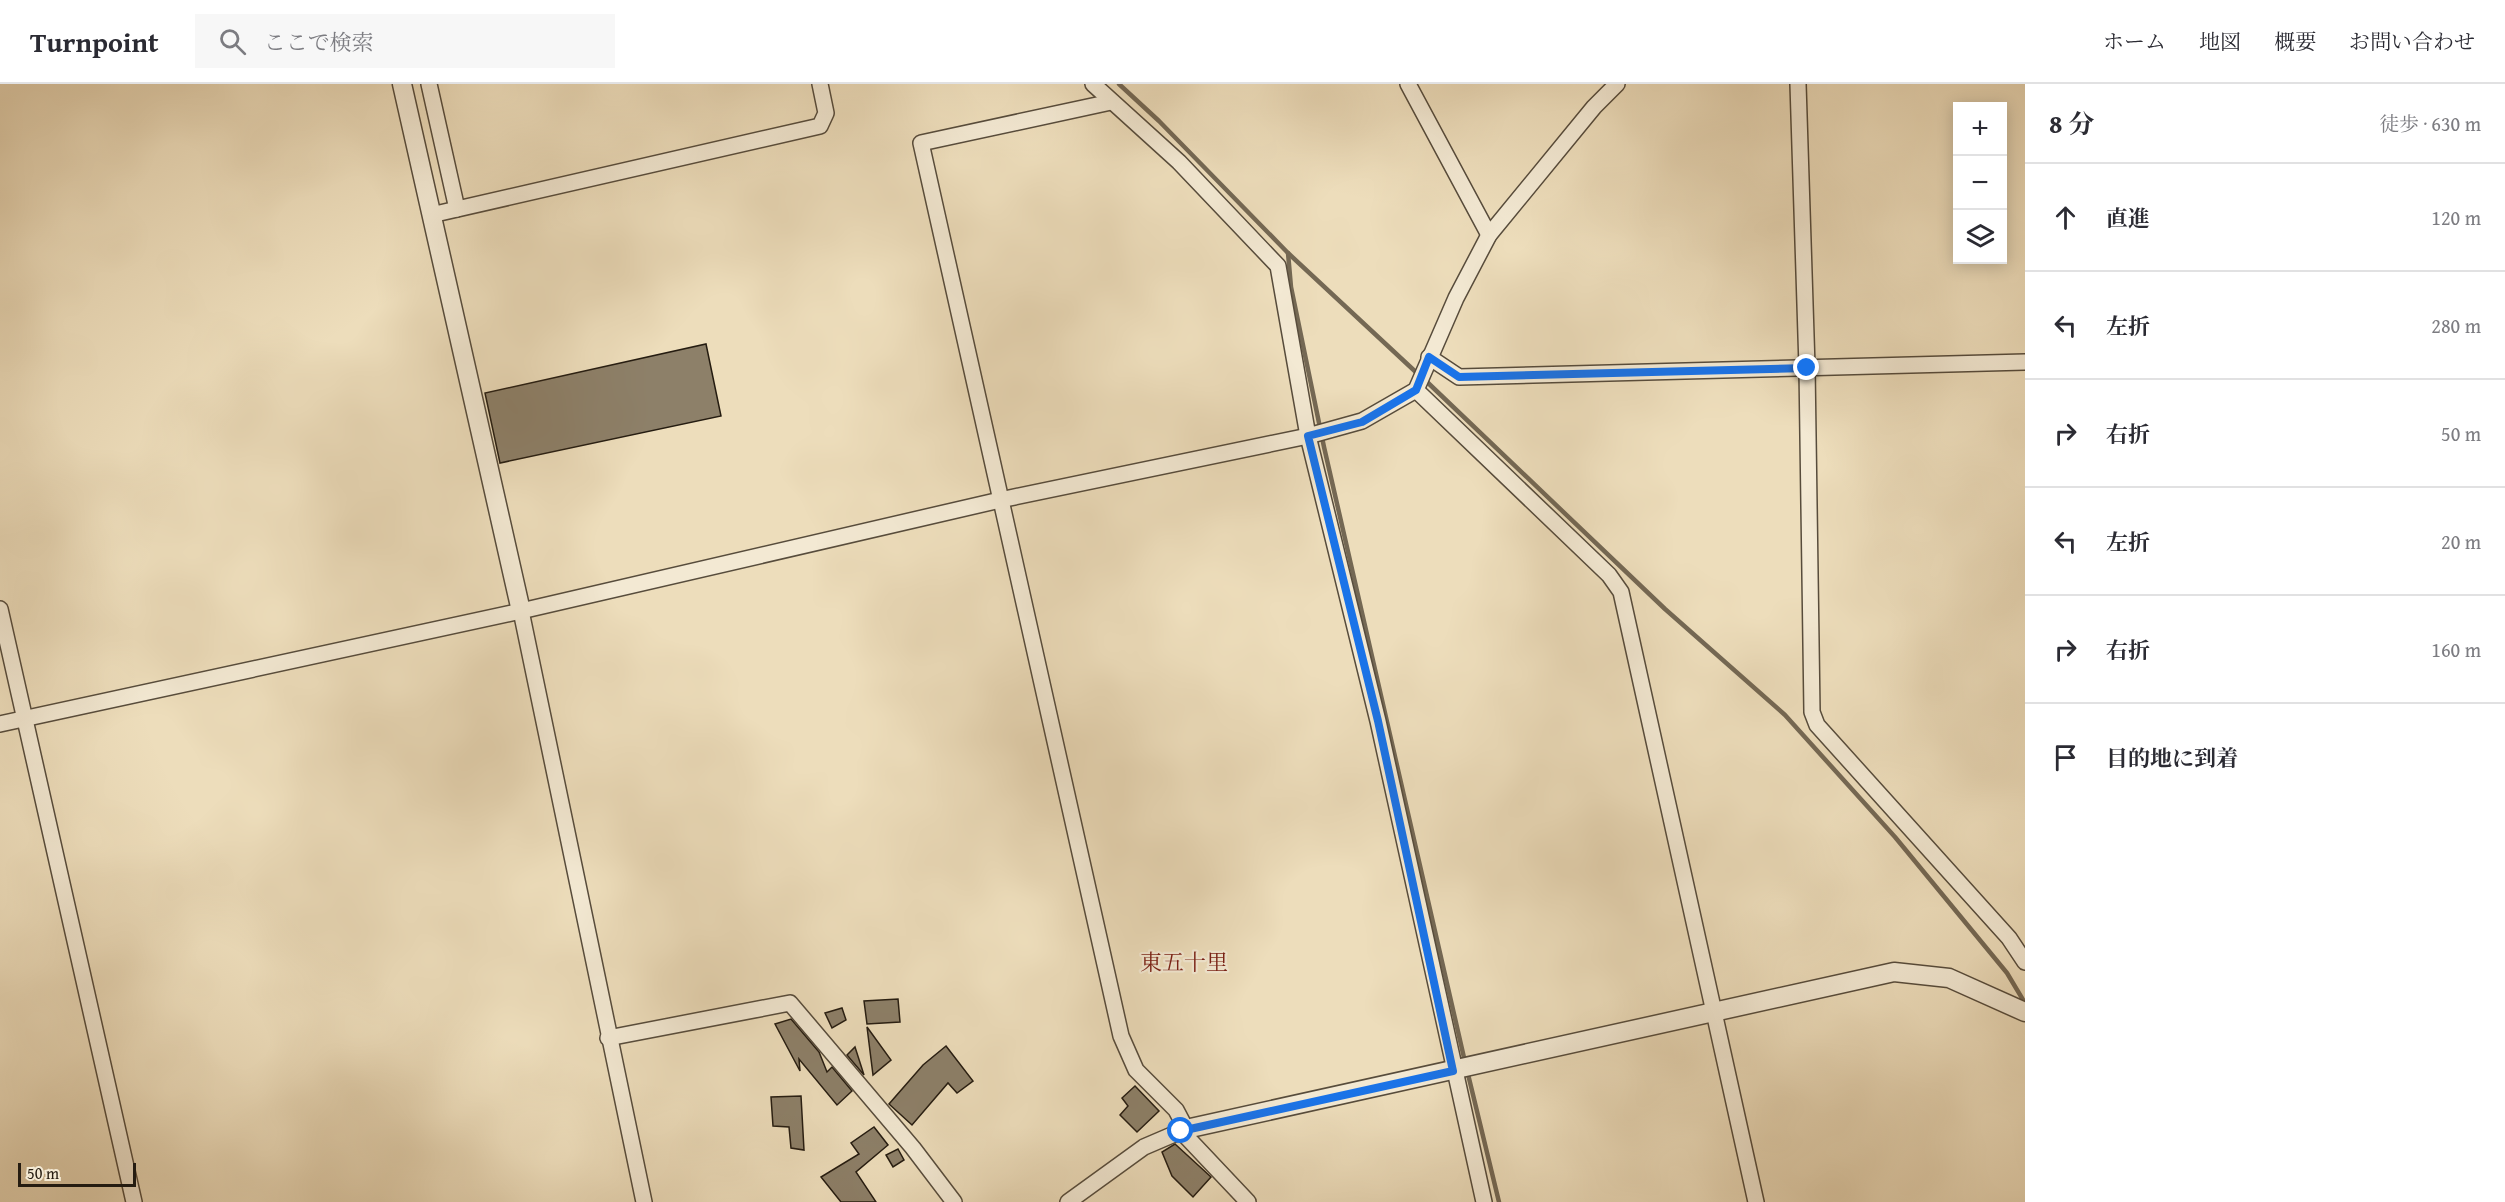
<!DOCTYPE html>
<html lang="ja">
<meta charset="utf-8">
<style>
body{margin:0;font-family:"Gentium Book Plus","Noto Serif JP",serif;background:#f7f7f7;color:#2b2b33}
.controls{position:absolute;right:18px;top:18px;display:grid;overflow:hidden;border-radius:0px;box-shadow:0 3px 15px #0003}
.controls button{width:54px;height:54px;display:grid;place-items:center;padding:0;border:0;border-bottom:2px solid #e1e1e2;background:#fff;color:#2b2b33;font:30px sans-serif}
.scale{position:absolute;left:18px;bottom:15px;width:118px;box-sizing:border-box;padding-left:6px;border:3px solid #251c11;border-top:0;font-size:16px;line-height:21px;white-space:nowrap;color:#251c11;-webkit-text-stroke:4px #f3e9d3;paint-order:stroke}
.stop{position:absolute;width:18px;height:18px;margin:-14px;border:4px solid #1a73e8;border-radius:50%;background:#fff}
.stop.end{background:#1a73e8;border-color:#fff;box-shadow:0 2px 6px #0008}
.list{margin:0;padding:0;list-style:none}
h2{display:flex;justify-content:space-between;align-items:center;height:78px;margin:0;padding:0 24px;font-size:26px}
h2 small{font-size:20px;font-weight:400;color:#7c7c81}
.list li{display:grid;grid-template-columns:39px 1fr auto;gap:18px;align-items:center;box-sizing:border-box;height:108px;padding:0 24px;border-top:2px solid #e1e1e2}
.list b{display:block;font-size:22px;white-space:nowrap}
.list em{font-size:20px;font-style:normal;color:#7c7c81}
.icon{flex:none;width:33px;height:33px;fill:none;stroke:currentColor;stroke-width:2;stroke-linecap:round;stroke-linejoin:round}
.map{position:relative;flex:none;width:2025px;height:1118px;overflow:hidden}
header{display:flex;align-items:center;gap:36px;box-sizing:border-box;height:84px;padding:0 30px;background:#fff;border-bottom:2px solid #e1e1e2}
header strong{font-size:28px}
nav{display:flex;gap:33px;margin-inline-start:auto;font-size:21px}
.search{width:420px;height:54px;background:#f7f7f7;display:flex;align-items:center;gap:15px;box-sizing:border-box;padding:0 21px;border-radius:0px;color:#7c7c81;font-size:22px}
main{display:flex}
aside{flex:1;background:#fff}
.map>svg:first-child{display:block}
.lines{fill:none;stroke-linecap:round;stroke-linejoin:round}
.stream{stroke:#746854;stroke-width:4.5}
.building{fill:#8d8069;stroke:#251c11;stroke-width:1.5}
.minor-casing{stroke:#574c3c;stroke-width:18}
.tertiary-casing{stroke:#574c3c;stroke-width:21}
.minor{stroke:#f3e9d3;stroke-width:15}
.tertiary{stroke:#f3e9d3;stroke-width:18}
.route{stroke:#1a73e8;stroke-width:8}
.labels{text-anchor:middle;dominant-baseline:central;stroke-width:4.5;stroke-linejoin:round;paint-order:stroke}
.neighbourhood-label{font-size:22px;fill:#7a1f14;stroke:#f3e9d3}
</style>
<header>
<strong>Turnpoint</strong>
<div class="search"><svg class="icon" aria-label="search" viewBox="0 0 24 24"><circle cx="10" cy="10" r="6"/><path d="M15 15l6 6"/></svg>ここで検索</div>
<nav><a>ホーム</a><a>地図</a><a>概要</a><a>お問い合わせ</a></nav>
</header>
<main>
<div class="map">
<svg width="2025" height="1118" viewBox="0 0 2025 1118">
<rect width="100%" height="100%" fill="#edddbb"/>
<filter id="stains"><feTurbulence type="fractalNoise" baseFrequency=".00333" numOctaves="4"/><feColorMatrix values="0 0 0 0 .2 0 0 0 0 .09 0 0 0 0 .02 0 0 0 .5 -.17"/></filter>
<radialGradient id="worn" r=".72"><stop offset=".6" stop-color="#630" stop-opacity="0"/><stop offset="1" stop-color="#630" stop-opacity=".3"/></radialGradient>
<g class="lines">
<g class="stream">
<polyline points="1119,0 1159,37 1288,169 1419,291"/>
<polyline points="1288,169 1291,203 1324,363 1465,978"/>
<polyline points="1425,296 1665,525 1785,631 1895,753 2007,889 2025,919"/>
<polyline points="1467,986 1499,1118"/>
</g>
</g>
<g class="building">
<polygon points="706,260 721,332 500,379 485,309"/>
<polygon points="898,915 900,938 867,940 864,917"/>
<polygon points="842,924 846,936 832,944 825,929"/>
<polygon points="791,935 819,968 827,988 832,983 852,1007 837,1021 799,975 800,987 775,940"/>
<polygon points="867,943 891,976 873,991"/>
<polygon points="946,962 973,997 957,1009 948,999 912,1041 889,1020 923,981"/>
<polygon points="855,963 864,991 847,971"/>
<polygon points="1135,1002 1159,1027 1137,1048 1120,1031 1128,1022 1122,1014"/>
<polygon points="801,1012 804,1066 791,1064 789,1043 773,1042 771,1013"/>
<polygon points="874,1043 888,1061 856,1088 876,1118 841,1118 821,1093 859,1070 851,1059"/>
<polygon points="1175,1060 1211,1093 1193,1113 1172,1092 1162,1068"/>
<polygon points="898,1065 904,1076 893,1083 886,1071"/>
</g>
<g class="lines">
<defs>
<g id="minor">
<polyline points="429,0 457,125"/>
<polyline points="1093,0 1179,78 1278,182 1308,352 1378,637 1484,1118"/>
<polyline points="1408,0 1489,151"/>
<polyline points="1798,0 1807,283 1812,628 1817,641 2009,854 2025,878"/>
<polyline points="431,131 820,42 826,29 820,0"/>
<polyline points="1429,273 1459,293 2025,278"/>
<polyline points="1416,306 1609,491 1621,508 1756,1118"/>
<polyline points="0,525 134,1118"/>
<polyline points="521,527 644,1118"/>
<polyline points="0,640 521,527 1000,416 1308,352 1362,337 1416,306 1456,214 1489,151 1594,23 1617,0"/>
<polyline points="608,954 790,919 913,1064 954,1118"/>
<polyline points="1181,1047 1248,1118"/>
<polyline points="1068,1118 1144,1063 1186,1045 1176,1026 1136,986 1121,952 921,59 1111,18"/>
</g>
<g id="tertiary">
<polyline points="402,0 521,527"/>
<polyline points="1186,1045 1894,888 1949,894 2025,928"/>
</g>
</defs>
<use href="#minor" class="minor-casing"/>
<use href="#tertiary" class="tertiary-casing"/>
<use href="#minor" class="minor"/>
<use href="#tertiary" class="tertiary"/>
</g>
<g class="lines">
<polyline class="route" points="1181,1047 1453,987 1378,637 1308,352 1362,338 1416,306 1429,273 1459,293 1807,284"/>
</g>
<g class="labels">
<g class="neighbourhood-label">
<text x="1184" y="878">東五十里</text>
</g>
</g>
<rect width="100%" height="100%" filter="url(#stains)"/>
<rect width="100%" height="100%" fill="url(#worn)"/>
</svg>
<div class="controls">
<button>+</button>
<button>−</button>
<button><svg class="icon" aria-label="layers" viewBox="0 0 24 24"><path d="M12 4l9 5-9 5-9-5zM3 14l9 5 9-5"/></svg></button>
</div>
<div class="scale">50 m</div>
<div class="stop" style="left:1181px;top:1047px"></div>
<div class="stop end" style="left:1807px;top:284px"></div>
</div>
<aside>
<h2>8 分<small>徒歩 · 630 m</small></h2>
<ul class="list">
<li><svg class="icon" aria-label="ahead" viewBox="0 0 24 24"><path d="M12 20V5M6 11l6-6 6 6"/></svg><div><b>直進</b></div><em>120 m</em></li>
<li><svg class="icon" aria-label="left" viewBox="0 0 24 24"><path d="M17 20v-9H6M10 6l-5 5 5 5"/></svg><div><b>左折</b></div><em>280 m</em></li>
<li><svg class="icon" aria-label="right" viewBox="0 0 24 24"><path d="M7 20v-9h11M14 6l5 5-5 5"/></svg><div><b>右折</b></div><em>50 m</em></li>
<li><svg class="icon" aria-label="left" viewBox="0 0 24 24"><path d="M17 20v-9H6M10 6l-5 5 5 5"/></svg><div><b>左折</b></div><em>20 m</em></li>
<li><svg class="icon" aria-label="right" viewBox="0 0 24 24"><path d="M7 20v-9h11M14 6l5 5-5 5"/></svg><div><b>右折</b></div><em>160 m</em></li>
<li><svg class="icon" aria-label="arrive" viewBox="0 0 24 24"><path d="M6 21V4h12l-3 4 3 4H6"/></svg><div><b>目的地に到着</b></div></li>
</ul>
</aside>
</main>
